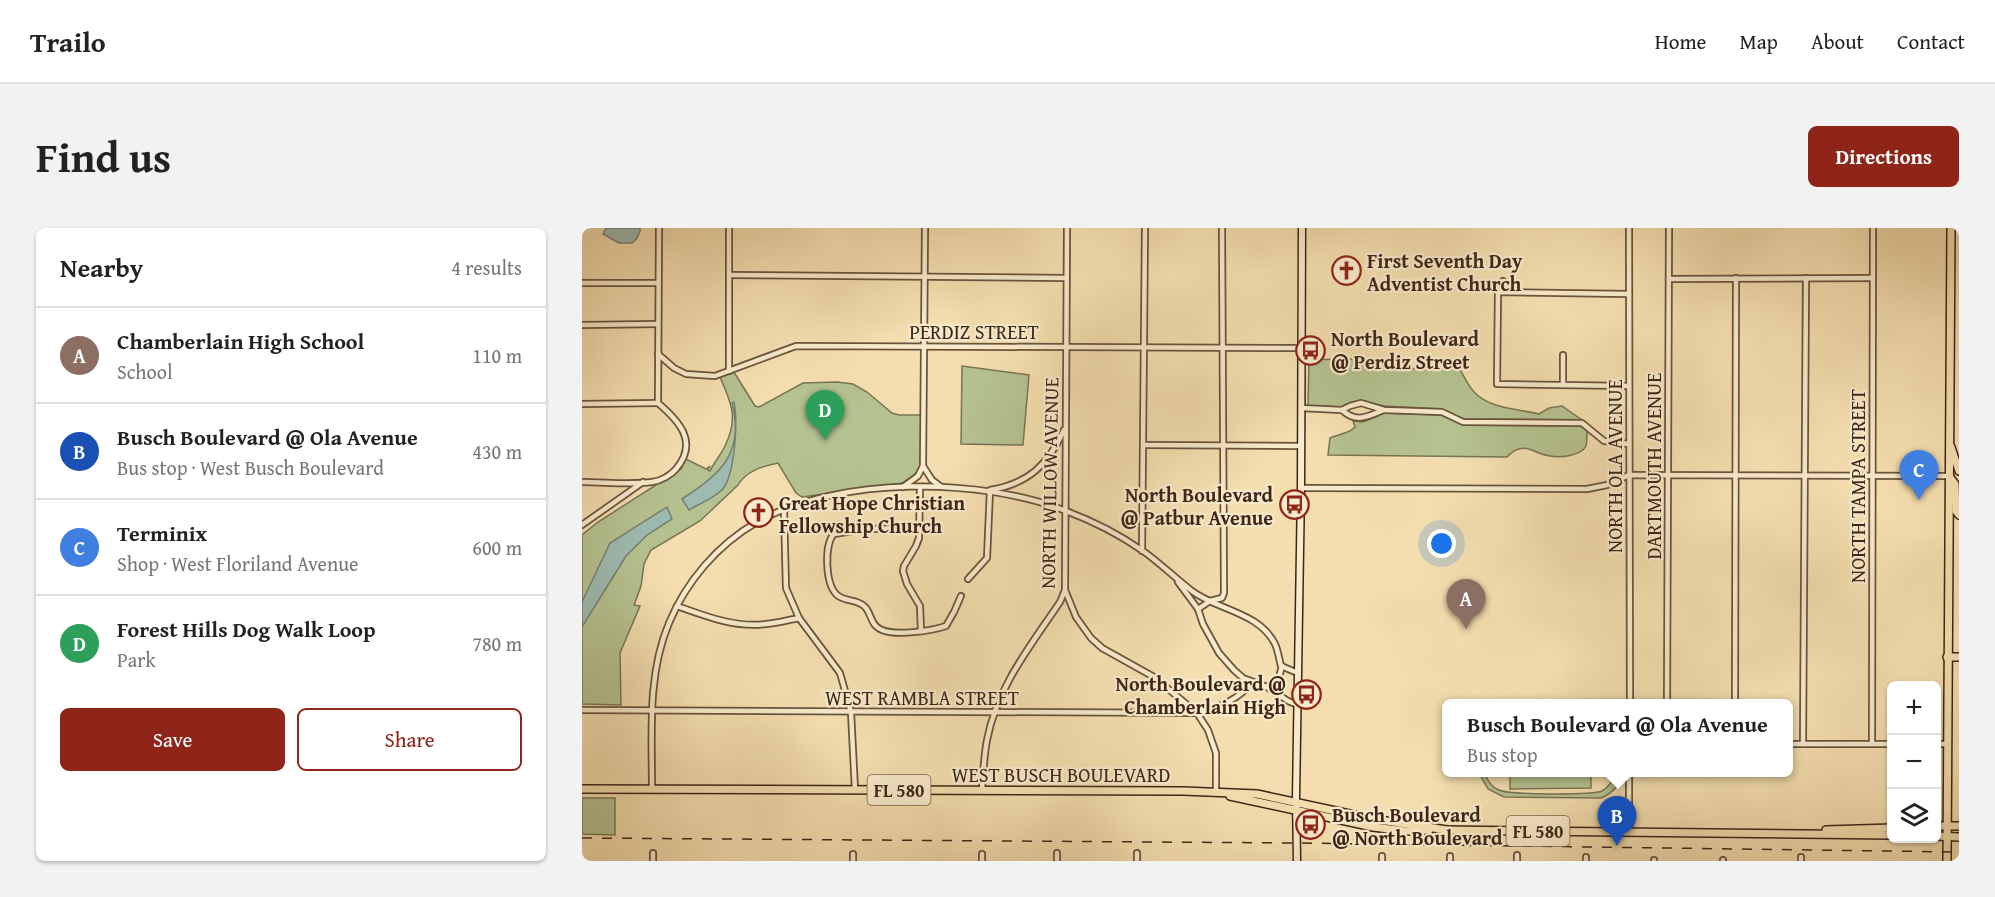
<!DOCTYPE html>
<meta charset="utf-8">
<style>
body{margin:0;font-family:"Gentium Book Plus",serif;background:#f2f2f2;color:#222}
.controls{position:absolute;right:18px;bottom:18px;display:grid;overflow:hidden;border-radius:9px;box-shadow:0 2px 4px #0004}
.controls button{width:54px;height:54px;display:grid;place-items:center;padding:0;border:0;border-bottom:2px solid #e0e0e0;background:#fff;color:#222;font:30px sans-serif}
.you{position:absolute;left:860px;top:316px;width:21px;height:21px;margin:-15px;border:4px solid #fff;border-radius:50%;background:#1a73e8;box-shadow:0 0 0 9px #1a73e833}
.badge{display:grid;place-items:center;width:39px;height:39px;border-radius:50%;background:#8f2418;color:#fff;font-size:20px;font-weight:700}
.pin{position:absolute;translate:-50% -50px;filter:drop-shadow(0 2px 3px #0008)}
.pin::after{content:'';position:absolute;top:32px;width:21px;height:18px;background:inherit;clip-path:polygon(0 0,100% 0,50% 100%)}
.popup{position:absolute;left:860px;top:471px;width:351px;height:78px;box-sizing:border-box;display:grid;place-content:center;border-radius:9px;background:#fff;filter:drop-shadow(0 2px 4px #0005);font-size:20px;white-space:nowrap;color:#767676}
.popup b{font-size:22px;color:#222}
.popup::after{content:'';position:absolute;left:50%;top:100%;margin-left:-12px;border:12px solid transparent;border-top-color:#fff}
.list{margin:0;padding:0;list-style:none}
h2{display:flex;justify-content:space-between;align-items:center;height:78px;margin:0;padding:0 24px;font-size:26px}
h2 small{font-size:20px;font-weight:400;color:#767676}
.list li{display:grid;grid-template-columns:39px 1fr auto;gap:18px;align-items:center;box-sizing:border-box;height:96px;padding:0 24px;border-top:2px solid #e0e0e0}
.list b{display:block;font-size:22px;white-space:nowrap}
.list p{margin:0;font-size:20px;white-space:nowrap;color:#767676}
.list em{font-size:20px;font-style:normal;color:#767676}
.actions{display:flex;gap:12px;padding:18px 24px}
.actions a{flex:1;padding:14px 0;border:2px solid #8f2418;border-radius:9px;text-align:center;font-size:21px;color:#8f2418}
.actions .main{background:#8f2418;color:#fff}
.icon{flex:none;width:33px;height:33px;fill:none;stroke:currentColor;stroke-width:2;stroke-linecap:round;stroke-linejoin:round}
.map{position:relative;flex:none;width:1377px;height:633px;overflow:hidden;border-radius:9px}
header{display:flex;align-items:center;gap:36px;box-sizing:border-box;height:84px;padding:0 30px;background:#fff;border-bottom:2px solid #e0e0e0}
header strong{font-size:28px}
nav{display:flex;gap:33px;margin-inline-start:auto;font-size:21px}
.intro{display:flex;align-items:center;justify-content:space-between;box-sizing:border-box;height:144px;padding:0 36px}
h1{margin:0;font-size:42px}
.button{padding:15px 27px;border-radius:9px;background:#8f2418;color:#fff;font-size:21px;font-weight:700}
main{display:flex;gap:36px;padding:0 36px}
aside{flex:1;background:#fff;border-radius:9px;box-shadow:0 2px 4px #0004}
.map>svg:first-child{display:block}
.green{fill:#b5c290;stroke:#797454;stroke-width:1.5}
.water{fill:#9dbbb1;stroke:#777f74;stroke-width:1.5}
.lines{fill:none;stroke-linecap:round;stroke-linejoin:round}
.street-casing{stroke:#6b543e;stroke-width:8}
.secondary-casing{stroke:#3d2618;stroke-width:9}
.primary-casing{stroke:#3d2618;stroke-width:10}
.street{stroke:#f8eacb;stroke-width:4.5}
.secondary{stroke:#f8eacb;stroke-width:6}
.primary{stroke:#f4deaf;stroke-width:7}
.rail{stroke:#3d2618;stroke-width:1.5;stroke-dasharray:10 10;stroke-linecap:butt}
.labels{text-anchor:middle;dominant-baseline:central;stroke-width:4.5;stroke-linejoin:round;paint-order:stroke}
.shield{fill:#f8eacb;stroke:#75614e;stroke-width:1.5}
.shield-label{font-size:18px;font-weight:bold;fill:#3d2618}
.poi-label{font-size:20px;font-weight:bold;fill:#3d2618;stroke:#f8eacb;text-anchor:start}
.street-label{font-size:20px;fill:#3d2618;stroke:#f8eacb}
</style>
<header>
<strong>Trailo</strong>
<nav><a>Home</a><a>Map</a><a>About</a><a>Contact</a></nav>
</header>
<div class="intro"><h1>Find us</h1><a class="button">Directions</a></div>
<main>
<aside>
<h2>Nearby<small>4 results</small></h2>
<ul class="list">
<li><span class="badge" style="background:#8d6e63">A</span><div><b>Chamberlain High School</b><p>School</p></div><em>110 m</em></li>
<li><span class="badge" style="background:#1a4fb4">B</span><div><b>Busch Boulevard @ Ola Avenue</b><p>Bus stop · West Busch Boulevard</p></div><em>430 m</em></li>
<li><span class="badge" style="background:#3f7fe0">C</span><div><b>Terminix</b><p>Shop · West Floriland Avenue</p></div><em>600 m</em></li>
<li><span class="badge" style="background:#2e9e5b">D</span><div><b>Forest Hills Dog Walk Loop</b><p>Park</p></div><em>780 m</em></li>
</ul>
<div class="actions"><a class="main">Save</a><a>Share</a></div>
</aside>
<div class="map">
<svg width="1377" height="633" viewBox="0 0 1377 633">
<rect width="100%" height="100%" fill="#f4deaf"/>
<filter id="stains"><feTurbulence type="fractalNoise" baseFrequency=".00333" numOctaves="4"/><feColorMatrix values="0 0 0 0 .2 0 0 0 0 .09 0 0 0 0 .02 0 0 0 .5 -.17"/></filter>
<radialGradient id="worn" r=".72"><stop offset=".6" stop-color="#630" stop-opacity="0"/><stop offset="1" stop-color="#630" stop-opacity=".3"/></radialGradient>
<g class="green">
<path d="M756 131H805V141L877 140C882 148 886 158 893 165 909 181 936 181 957 186L967 180 980 178 1000 192 882 191 860 181 802 178 779 172 767 175 759 179 726 178 727 132Z"/>
<polygon points="380,138 447,147 441,217 379,216"/>
<path d="M150 141 173 178 177 179 221 155 255 154 271 156 285 164 310 185 317 187H342L341 238 332 247 320 255 220 269 214 265 196 235C181 238 164 243 156 257L118 293 69 322 62 336 59 358 52 377 58 378 38 425 39 477 0 476V307L16 294 99 241 104 231 124 241 128 238 126 242 128 243C132 234 139 227 143 218 157 190 149 174 137 147Z"/>
<path d="M802 185 859 187 882 197 999 198 1005 203C1005 208 1005 214 1004 218 999 228 978 230 968 228 951 226 942 211 925 229L746 227 748 210C756 206 767 206 773 199L771 193 781 194Z"/>
<path d="M897 545H903C905 552 909 559 917 562 927 567 1010 567 1020 563 1027 559 1031 552 1034 545H1041C1038 557 1031 565 1019 570L922 569 906 561Z"/>
<polygon points="928,545 1009,545 1009,560 928,561"/>
<polygon points="0,570 33,570 33,607 0,606"/>
</g>
<g class="water">
<polygon points="24,0 58,0 58,3 55,10 50,15 37,15 21,6"/>
<path d="M152 174C156 193 153 248 140 262 132 270 117 276 107 282L100 271C138 246 163 226 150 175Z"/>
<polygon points="85,279 90,291 65,307 44,328 0,399 0,374 28,315"/>
</g>
<g class="lines">
<defs>
<g id="street">
<polyline points="147,0 147,143"/>
<polyline points="1047,0 1048,476"/>
<polyline points="147,47 484,50"/>
<polyline points="1087,51 1291,50"/>
<polyline points="0,55 76,55"/>
<polyline points="916,64 921,53"/>
<polyline points="0,97 76,96"/>
<polyline points="76,126 92,140 104,146 133,148 214,118 719,120"/>
<polyline points="981,127 981,157"/>
<polyline points="1047,158 915,156 916,64 1047,66"/>
<polyline points="0,176 76,175"/>
<polyline points="719,180 760,182 768,178 779,175 802,182 860,184 881,194 1000,195 1022,213 1047,216"/>
<path d="M760 182C775 196 786 188 802 182"/>
<polyline points="562,217 719,218"/>
<polyline points="341,238 350,252 358,258"/>
<path d="M0 254C23 254 48 257 70 254 79 253 89 247 94 241 117 214 97 193 76 175L77 0"/>
<polyline points="321,259 336,248 341,238 343,0"/>
<polyline points="338,260 337,310 334,318 322,338 321,343 325,356 338,378 339,403"/>
<polyline points="719,260 1005,261 1025,257 1047,247 1367,248"/>
<polyline points="202,282 204,360 217,390 258,445 269,484 273,562"/>
<polyline points="0,297 61,254"/>
<path d="M338 300 283 301 252 306C242 316 243 356 255 367 263 374 277 371 284 380 290 388 289 398 300 402 314 408 349 403 364 398L372 384 379 368"/>
<polyline points="560,323 563,0"/>
<path d="M386 351 405 330 408 262C446 256 466 237 482 202"/>
<polyline points="596,354 616,381 621,396 637,425 652,442 661,450 685,459 706,473 716,477"/>
<polyline points="483,362 494,389 509,410 520,420 572,449 615,485 626,502 634,525 634,565"/>
<path d="M95 378C123 388 153 400 184 396 195 395 206 392 217 390"/>
<polyline points="616,381 628,373 640,370 642,365 640,0"/>
<polyline points="685,459 697,449 700,438"/>
<polyline points="1085,476 1087,0"/>
<polyline points="1153,476 1154,50"/>
<path d="M0 482 615 485C636 480 657 472 670 454"/>
<polyline points="1206,516 1310,516"/>
<polyline points="1221,516 1224,50"/>
<polyline points="1290,516 1291,0"/>
<polyline points="1354,516 1366,516"/>
<path d="M70 561C70 506 65 447 87 395 104 354 135 317 175 294 257 248 398 249 484 283 511 293 538 307 561 323 578 335 593 350 610 363 635 382 677 384 693 416 696 422 697 431 699 438L716 445"/>
<path d="M400 562C401 546 402 528 405 512 415 459 449 417 478 374L483 362 485 0"/>
<polyline points="1047,604 1047,544"/>
<polyline points="71,625 71,633"/>
<polyline points="475,625 475,633"/>
<polyline points="555,625 555,633"/>
<polyline points="271,626 271,633"/>
<polyline points="400,626 400,633"/>
<polyline points="1072,632 1072,633"/>
<polyline points="800,633 800,628"/>
<polyline points="868,633 868,628"/>
<polyline points="935,633 935,627"/>
<polyline points="1004,633 1004,629"/>
<polyline points="1141,633 1141,632"/>
<polyline points="1219,633 1219,629"/>
</g>
<polyline id="secondary" points="715,633 714,570 719,260 720,0"/>
<g id="primary">
<polyline points="1369,219 1377,243"/>
<polyline points="1367,248 1373,256 1374,283 1377,287"/>
<polyline points="1365,429 1377,429"/>
<polyline points="0,561 601,563 675,566 791,591 865,602"/>
<polyline points="648,568 791,599 823,603 847,602"/>
<polyline points="1354,598 1377,598"/>
<polyline points="861,602 1310,607"/>
<polyline points="1244,602 1310,600"/>
<polyline points="1354,608 1377,609"/>
<polyline points="1365,633 1369,0"/>
</g>
</defs>
<use href="#street" class="street-casing"/>
<use href="#secondary" class="secondary-casing"/>
<use href="#primary" class="primary-casing"/>
<use href="#street" class="street"/>
<use href="#secondary" class="secondary"/>
<use href="#primary" class="primary"/>
<polyline class="rail" points="0,610 714,615 1377,624"/>
</g>
<defs>
<symbol id="church-ring" viewBox="-11 -11 22 22"><circle r="9.5" fill="#f8eacb" stroke="#8f2418" stroke-width="1.5"/><path d="M-1.2-6h2.4v3.5h3.3v2.4h-3.3V6h-2.4V-.1h-3.3v-2.4h3.3Z" fill="#8f2418"/></symbol>
<symbol id="bus-ring" viewBox="-11 -11 22 22"><circle r="9.5" fill="#f8eacb" stroke="#8f2418" stroke-width="1.5"/><path d="M-5-6H5V4H4V6H2V4H-2V6H-4V4H-5ZM-3.5-4V0h7V-4ZM-3.5 1.2v1.5H-2V1.2ZM2 1.2v1.5H3.5V1.2Z" fill="#8f2418"/></symbol>
</defs>
<g fill-rule="evenodd">
<use href="#church-ring" x="748" y="26" width="33" height="33"/>
<use href="#bus-ring" x="712" y="106" width="33" height="33"/>
<use href="#bus-ring" x="696" y="260" width="33" height="33"/>
<use href="#church-ring" x="160" y="268" width="33" height="33"/>
<use href="#bus-ring" x="708" y="450" width="33" height="33"/>
<use href="#bus-ring" x="712" y="580" width="33" height="33"/>
</g>
<g class="labels">
<g class="shield">
<rect x="285.5" y="547" width="63" height="30" rx="4.5"/>
<rect x="924.5" y="588" width="63" height="30" rx="4.5"/>
</g>
<g class="shield-label">
<text x="317" y="562">FL 580</text>
<text x="956" y="603">FL 580</text>
</g>
<g class="poi-label">
<text x="785" y="32">First Seventh Day<tspan x="785" dy="23">Adventist Church</tspan></text>
<text x="749" y="110">North Boulevard<tspan x="749" dy="23">@ Perdiz Street</tspan></text>
<text x="691" y="266" text-anchor="end">North Boulevard<tspan x="691" dy="23">@ Patbur Avenue</tspan></text>
<text x="197" y="274">Great Hope Christian<tspan x="197" dy="23">Fellowship Church</tspan></text>
<text x="704" y="455" text-anchor="end">North Boulevard @<tspan x="704" dy="23">Chamberlain High</tspan></text>
<text x="750" y="586">Busch Boulevard<tspan x="750" dy="23">@ North Boulevard</tspan></text>
</g>
<g class="street-label">
<text x="392" y="103">PERDIZ STREET</text>
<text transform="translate(1032 238) rotate(-90)">NORTH OLA AVENUE</text>
<text transform="translate(1071 238) rotate(-90)">DARTMOUTH AVENUE</text>
<text transform="translate(467 255) rotate(-89)">NORTH WILLOW AVENUE</text>
<text transform="translate(1275 258) rotate(-90)">NORTH TAMPA STREET</text>
<text x="340" y="469">WEST RAMBLA STREET</text>
<text x="479" y="546">WEST BUSCH BOULEVARD</text>
</g>
</g>
<rect width="100%" height="100%" filter="url(#stains)"/>
<rect width="100%" height="100%" fill="url(#worn)"/>
</svg>
<div class="controls">
<button>+</button>
<button>−</button>
<button><svg class="icon" aria-label="layers" viewBox="0 0 24 24"><path d="M12 4l9 5-9 5-9-5zM3 14l9 5 9-5"/></svg></button>
</div>
<div class="you"></div>
<div class="pin badge" style="left:884px;top:401px;background:#8d6e63">A</div>
<div class="pin badge" style="left:1035px;top:618px;background:#1a4fb4">B</div>
<div class="popup"><b>Busch Boulevard @ Ola Avenue</b>Bus stop</div>
<div class="pin badge" style="left:1337px;top:272px;background:#3f7fe0">C</div>
<div class="pin badge" style="left:243px;top:212px;background:#2e9e5b">D</div>
</div>
</main>
